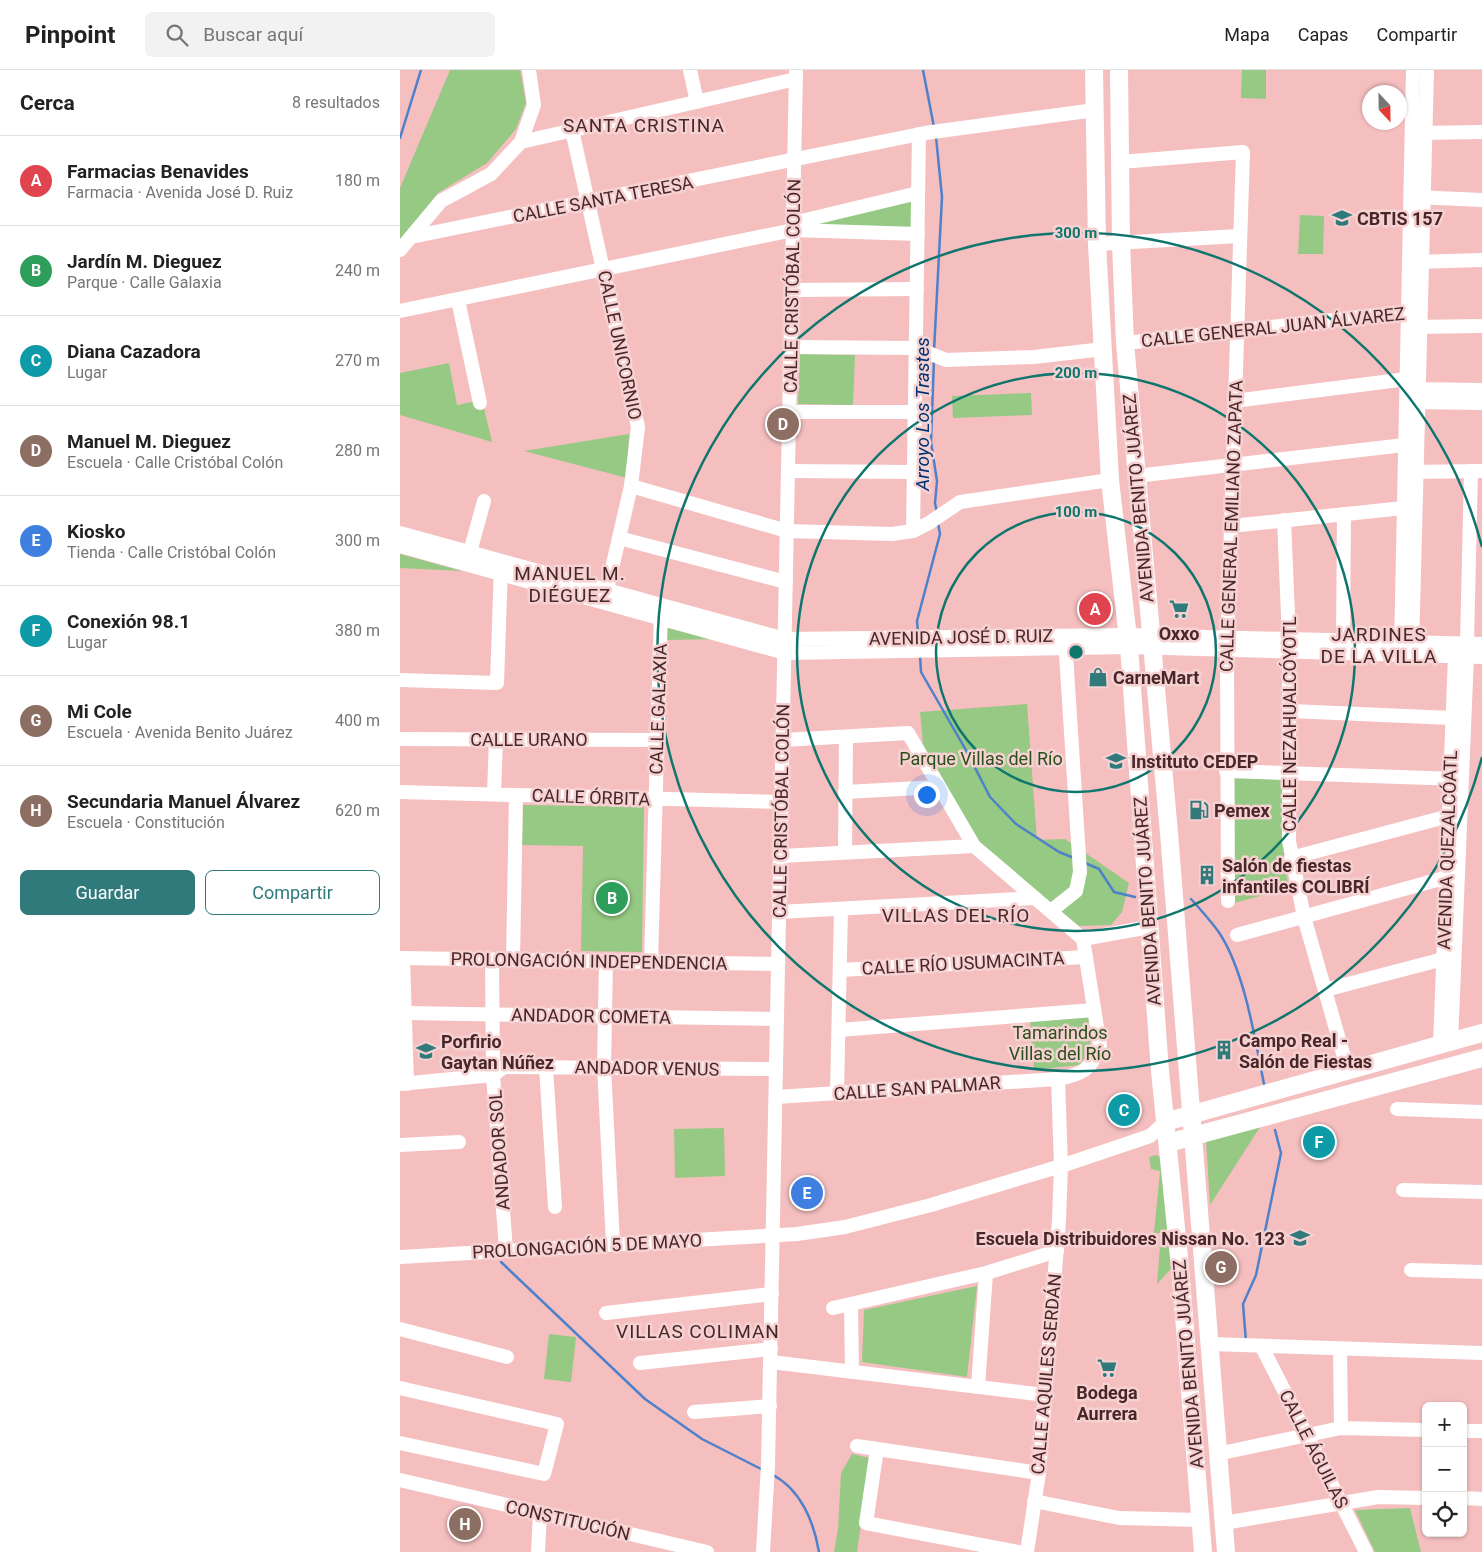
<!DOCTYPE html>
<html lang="es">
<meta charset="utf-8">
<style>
body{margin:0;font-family:Roboto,sans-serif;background:#f2f2f2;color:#222}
.controls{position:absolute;right:15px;bottom:15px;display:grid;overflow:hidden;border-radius:8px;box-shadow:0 1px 4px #0004}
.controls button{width:45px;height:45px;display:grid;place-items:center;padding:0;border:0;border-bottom:1px solid #e0e0e0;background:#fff;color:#222;font:25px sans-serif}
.compass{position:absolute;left:962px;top:15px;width:45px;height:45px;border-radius:50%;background:#fff;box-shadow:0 1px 4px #0004;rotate:158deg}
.you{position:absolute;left:526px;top:724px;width:18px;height:18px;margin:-12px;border:4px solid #fff;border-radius:50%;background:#1a73e8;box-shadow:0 0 0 8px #1a73e833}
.badge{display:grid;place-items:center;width:32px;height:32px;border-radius:50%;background:#307a7b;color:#fff;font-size:16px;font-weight:700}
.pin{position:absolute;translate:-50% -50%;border:2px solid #fff;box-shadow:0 1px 5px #0006}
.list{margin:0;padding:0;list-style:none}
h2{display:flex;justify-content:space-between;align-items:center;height:65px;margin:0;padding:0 20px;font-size:21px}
h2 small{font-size:16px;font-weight:400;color:#767676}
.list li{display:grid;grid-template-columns:32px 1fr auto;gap:15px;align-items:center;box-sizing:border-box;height:90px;padding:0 20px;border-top:1px solid #e0e0e0}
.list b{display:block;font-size:19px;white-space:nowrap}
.list p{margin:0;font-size:16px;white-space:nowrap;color:#767676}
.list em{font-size:16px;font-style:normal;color:#767676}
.actions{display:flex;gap:10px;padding:15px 20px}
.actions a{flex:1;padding:11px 0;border:1px solid #307a7b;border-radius:8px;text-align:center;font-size:18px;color:#307a7b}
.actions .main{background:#307a7b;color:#fff}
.icon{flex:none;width:28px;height:28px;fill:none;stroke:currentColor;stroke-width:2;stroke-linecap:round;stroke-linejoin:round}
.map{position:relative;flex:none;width:1082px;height:1482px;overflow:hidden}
header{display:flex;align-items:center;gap:30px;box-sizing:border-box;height:70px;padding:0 25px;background:#fff;border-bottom:1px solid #e0e0e0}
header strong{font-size:24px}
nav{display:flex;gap:28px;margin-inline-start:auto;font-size:18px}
.search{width:350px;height:45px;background:#f2f2f2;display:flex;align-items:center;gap:12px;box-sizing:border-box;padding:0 18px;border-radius:8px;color:#767676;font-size:19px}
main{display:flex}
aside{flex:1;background:#fff}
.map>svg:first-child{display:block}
.green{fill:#96c983}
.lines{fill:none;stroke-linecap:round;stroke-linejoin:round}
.stream{stroke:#4e81c9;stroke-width:2.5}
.minor{stroke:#fff;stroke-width:14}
.major{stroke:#fff;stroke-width:18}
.ring{fill:none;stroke:#0f766e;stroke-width:2.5}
.labels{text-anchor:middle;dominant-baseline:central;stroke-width:5;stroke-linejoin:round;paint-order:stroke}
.street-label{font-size:18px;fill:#492729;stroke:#f6d1d2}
.poi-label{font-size:18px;font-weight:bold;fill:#492729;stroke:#f6d1d2;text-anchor:start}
.park-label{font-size:18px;fill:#2b4f1a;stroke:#f6d1d2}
.neighbourhood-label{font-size:19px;letter-spacing:1px;fill:#492729;stroke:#f6d1d2}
.water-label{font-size:19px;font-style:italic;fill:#003374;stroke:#f6d1d2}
.centre{fill:#0f766e;stroke:#f6d1d2;stroke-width:2.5}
.ring-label{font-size:15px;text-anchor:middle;font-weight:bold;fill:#0f766e;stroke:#f6d1d2;stroke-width:5;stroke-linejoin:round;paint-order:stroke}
</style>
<header>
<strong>Pinpoint</strong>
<div class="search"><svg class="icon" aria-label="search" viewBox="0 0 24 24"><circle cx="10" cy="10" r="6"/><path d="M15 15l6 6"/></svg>Buscar aquí</div>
<nav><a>Mapa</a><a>Capas</a><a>Compartir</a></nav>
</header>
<main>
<aside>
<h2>Cerca<small>8 resultados</small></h2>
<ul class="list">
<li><span class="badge" style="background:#e0444e">A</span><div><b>Farmacias Benavides</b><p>Farmacia · Avenida José D. Ruiz</p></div><em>180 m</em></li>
<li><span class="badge" style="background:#2e9e5b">B</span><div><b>Jardín M. Dieguez</b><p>Parque · Calle Galaxia</p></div><em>240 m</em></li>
<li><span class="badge" style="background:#0f9aa8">C</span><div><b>Diana Cazadora</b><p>Lugar</p></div><em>270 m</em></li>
<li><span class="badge" style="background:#8d6e63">D</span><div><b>Manuel M. Dieguez</b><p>Escuela · Calle Cristóbal Colón</p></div><em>280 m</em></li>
<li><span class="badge" style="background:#3f7fe0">E</span><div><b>Kiosko</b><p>Tienda · Calle Cristóbal Colón</p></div><em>300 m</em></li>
<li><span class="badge" style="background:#0f9aa8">F</span><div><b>Conexión 98.1</b><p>Lugar</p></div><em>380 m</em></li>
<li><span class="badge" style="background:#8d6e63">G</span><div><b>Mi Cole</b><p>Escuela · Avenida Benito Juárez</p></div><em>400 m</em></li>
<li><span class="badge" style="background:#8d6e63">H</span><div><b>Secundaria Manuel Álvarez</b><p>Escuela · Constitución</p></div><em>620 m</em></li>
</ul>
<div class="actions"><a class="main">Guardar</a><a>Compartir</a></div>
</aside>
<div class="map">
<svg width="1082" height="1482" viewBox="0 0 1082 1482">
<rect width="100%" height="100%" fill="#f5bfc0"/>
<g class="green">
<polygon points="50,0 120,0 126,33 116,59 87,93 38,123 0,171 0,118"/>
<polygon points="842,0 866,0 866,29 841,28"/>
<polygon points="514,131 514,158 406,154"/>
<polygon points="900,145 924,146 923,184 898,184"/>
<polygon points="400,284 455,285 453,335 398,334"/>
<polygon points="49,293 57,335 82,330 92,372 0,345 0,303"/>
<polygon points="631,323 632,345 553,348 552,326"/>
<polygon points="229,364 227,408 124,381"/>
<polygon points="0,484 62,501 0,498"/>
<polygon points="267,558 320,569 267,570"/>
<polygon points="627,634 637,770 665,769 729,813 722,842 711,855 679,856 573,769 524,685 520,642"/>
<polygon points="829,705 884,706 884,790 889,818 834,833"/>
<polygon points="123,735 244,737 242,882 181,881 183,776 122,775"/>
<path d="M688 944C690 966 695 979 679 995L634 1000 630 950Z"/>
<polygon points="862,1054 810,1135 806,1070"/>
<polygon points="324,1058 325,1106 275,1108 274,1059"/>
<polygon points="756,1085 762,1088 771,1199 757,1214 761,1163 754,1163 760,1101 751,1099 749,1087"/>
<polygon points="577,1216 567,1307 462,1292 464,1240"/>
<polygon points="149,1264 176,1267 171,1312 144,1309"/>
<polygon points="452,1384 470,1388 457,1482 434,1482 438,1459 441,1403"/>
<polygon points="1010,1438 1021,1482 975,1482 955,1440"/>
</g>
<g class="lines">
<g class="stream">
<polyline points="523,0 534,57"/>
<polyline points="0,68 21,0"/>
<polyline points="534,281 542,127 536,67"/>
<polyline points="534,289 531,372 537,411 535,433 537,443"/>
<polyline points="518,562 517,551 540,464 538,453"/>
<polyline points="520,585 521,602 567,682 590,727 616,754 659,782 674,788"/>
<polyline points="683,792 699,799 714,822 735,827"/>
<path d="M791 829C801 840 812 852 820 864 845 903 855 969 864 1014"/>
<polyline points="101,1192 245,1329 302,1369 363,1400"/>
<polyline points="846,1272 843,1234 856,1205 881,1083 875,1060"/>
<path d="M373 1405C401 1420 414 1452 419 1482"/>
</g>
<g class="minor">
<polyline points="290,0 297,32"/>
<polyline points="172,60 238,357 231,416 207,520"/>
<polyline points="1018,63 1082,62"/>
<polyline points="121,72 396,9"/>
<polyline points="720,92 843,82 827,580 828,831"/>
<polyline points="1016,127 1082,130"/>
<polyline points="393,153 518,123"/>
<polyline points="11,167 525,63 695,40"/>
<polyline points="697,174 839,166"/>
<polyline points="0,180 41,131 91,104 121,72 134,35 129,0"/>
<polyline points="1015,192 1082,190"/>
<polyline points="392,220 517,219"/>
<polyline points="58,230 80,333"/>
<polyline points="0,241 393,160 518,164"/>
<polyline points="1013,257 1082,256"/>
<polyline points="725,273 1015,241"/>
<polyline points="391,277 516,278 546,290 634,287 703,279"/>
<polyline points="1010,319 1082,320"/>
<polyline points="834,331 1007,309"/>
<polyline points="1009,332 1082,333"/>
<polyline points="390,342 515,342"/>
<polyline points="388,401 514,402"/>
<polyline points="1008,402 1082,401"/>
<polyline points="736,406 1013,374"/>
<polyline points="231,416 387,461 492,464 513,461 529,453 560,432 710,410"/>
<polyline points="884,450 889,569 889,771 904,847 948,1001"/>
<polyline points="831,456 1013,437"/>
<polyline points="513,461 519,64"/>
<polyline points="0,463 385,569 728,565 1082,574"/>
<polyline points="219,468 386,512"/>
<polyline points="0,476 385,583 729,577 1082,587"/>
<polyline points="70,482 84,431"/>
<polyline points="943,570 944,444"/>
<polyline points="1067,573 1071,401"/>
<polyline points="1001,579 1013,0"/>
<polyline points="1012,579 1027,0"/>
<polyline points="0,610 97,613 101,496"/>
<polyline points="890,641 1052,648"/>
<polyline points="0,669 257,670"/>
<polyline points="383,670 508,663 574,776 683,869"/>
<polyline points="826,701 1058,709"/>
<polyline points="0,722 382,732"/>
<polyline points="445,722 538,717"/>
<polyline points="94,724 96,669"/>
<polyline points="445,782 446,667"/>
<polyline points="381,786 574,776"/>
<polyline points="891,788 1049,746"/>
<polyline points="651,841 676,821 680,802 665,569"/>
<polyline points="379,842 635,828"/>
<polyline points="837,865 1055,805"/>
<polyline points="683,869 749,857"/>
<polyline points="0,888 378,894"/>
<polyline points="3,888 7,1014"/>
<polyline points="92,890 93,1005 106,1180"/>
<polyline points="113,890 116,725"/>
<polyline points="206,892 204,997 213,1174"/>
<polyline points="251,892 261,541"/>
<polyline points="440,900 686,887"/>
<polyline points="925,920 1051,887"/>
<polyline points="4,943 377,949"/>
<polyline points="439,960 694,940"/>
<polyline points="1051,972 1067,586"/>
<polyline points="1040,975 1055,586"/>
<polyline points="146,997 155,1137"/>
<polyline points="0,1014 93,1005 104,997 376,999"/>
<polyline points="437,1023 441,839"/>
<path d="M376 1027 658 1009C683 1004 691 1000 700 976L683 869"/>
<polyline points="997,1039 1082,1042"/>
<polyline points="0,1075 59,1072"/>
<polyline points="1003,1120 1082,1122"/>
<polyline points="0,1187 397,1164 445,1157 531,1135 661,1096 750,1066 765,1052"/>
<polyline points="1011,1200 1082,1202"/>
<polyline points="451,1234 452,1302"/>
<polyline points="433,1238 586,1203 657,1181"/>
<polyline points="206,1243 372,1224"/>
<polyline points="0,1259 107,1287"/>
<polyline points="811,1274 1082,1283"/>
<polyline points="862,1277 966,1482"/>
<polyline points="940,1279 941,1358"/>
<polyline points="371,1292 645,1325"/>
<polyline points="240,1293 371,1279"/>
<polyline points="578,1317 586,1203"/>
<polyline points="0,1318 157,1354 144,1404 0,1373"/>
<polyline points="294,1342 370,1336"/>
<polyline points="1063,1361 1082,1361"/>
<polyline points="457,1376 639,1403"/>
<polyline points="477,1379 466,1453 618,1482"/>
<polyline points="817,1384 941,1358 1026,1360"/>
<polyline points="0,1410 307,1482"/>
<polyline points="1063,1428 1082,1429"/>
<polyline points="634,1431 719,1448 801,1450"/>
<polyline points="824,1453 978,1427 1026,1428"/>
<polyline points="138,1482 140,1444"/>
<polyline points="363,1482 368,1395 396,0"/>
<polyline points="627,1482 639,1403 659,1150 661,1096 658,1009"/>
</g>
<g class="major">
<polyline points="694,0 697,174 710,410 729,577 760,1001 780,1197 803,1482"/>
<polyline points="719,0 721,173 725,273 769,763 826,1482"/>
<polyline points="765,1052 1082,963"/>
<polyline points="768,1073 1082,988"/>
</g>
</g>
<g class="ring">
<circle cx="676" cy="582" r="140"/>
<circle cx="676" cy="582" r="279"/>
<path d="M1082 687A419 419 0 1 1 1082 477"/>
</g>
<defs>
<symbol id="university-bare" viewBox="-9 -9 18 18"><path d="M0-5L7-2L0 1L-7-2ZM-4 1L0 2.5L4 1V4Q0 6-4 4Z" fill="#307a7b" stroke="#f6d1d2" stroke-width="2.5" paint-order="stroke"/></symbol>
<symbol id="supermarket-bare" viewBox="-9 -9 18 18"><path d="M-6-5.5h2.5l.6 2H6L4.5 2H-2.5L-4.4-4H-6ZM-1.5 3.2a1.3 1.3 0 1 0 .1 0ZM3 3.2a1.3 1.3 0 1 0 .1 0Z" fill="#307a7b" stroke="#f6d1d2" stroke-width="2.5" paint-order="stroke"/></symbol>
<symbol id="shop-bare" viewBox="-9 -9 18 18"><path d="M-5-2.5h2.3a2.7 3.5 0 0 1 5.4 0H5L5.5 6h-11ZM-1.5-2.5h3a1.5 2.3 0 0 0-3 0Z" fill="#307a7b" stroke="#f6d1d2" stroke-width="2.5" paint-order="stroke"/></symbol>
<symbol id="fuel-bare" viewBox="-9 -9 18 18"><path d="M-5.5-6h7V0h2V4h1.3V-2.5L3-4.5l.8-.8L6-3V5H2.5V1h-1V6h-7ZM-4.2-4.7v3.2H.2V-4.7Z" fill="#307a7b" stroke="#f6d1d2" stroke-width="2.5" paint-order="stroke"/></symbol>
<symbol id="building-bare" viewBox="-9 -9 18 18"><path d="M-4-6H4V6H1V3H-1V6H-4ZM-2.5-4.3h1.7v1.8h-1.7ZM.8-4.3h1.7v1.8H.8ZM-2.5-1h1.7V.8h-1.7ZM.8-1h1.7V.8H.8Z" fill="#307a7b" stroke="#f6d1d2" stroke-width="2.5" paint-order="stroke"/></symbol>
<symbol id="school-bare" viewBox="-9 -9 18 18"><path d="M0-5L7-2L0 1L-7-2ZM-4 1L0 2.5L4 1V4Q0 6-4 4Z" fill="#307a7b" stroke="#f6d1d2" stroke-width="2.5" paint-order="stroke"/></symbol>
</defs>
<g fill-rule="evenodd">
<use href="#university-bare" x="928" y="134" width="28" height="28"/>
<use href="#supermarket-bare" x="765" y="525" width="28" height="28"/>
<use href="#shop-bare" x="684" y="593" width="28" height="28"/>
<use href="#university-bare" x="702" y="677" width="28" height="28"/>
<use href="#fuel-bare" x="785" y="726" width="28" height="28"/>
<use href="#building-bare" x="793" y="791" width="28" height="28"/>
<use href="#building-bare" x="810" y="966" width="28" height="28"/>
<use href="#school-bare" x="12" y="967" width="28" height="28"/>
<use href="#school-bare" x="886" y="1154" width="28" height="28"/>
<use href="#supermarket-bare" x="693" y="1284" width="28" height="28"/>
</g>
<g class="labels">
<g class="street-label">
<text transform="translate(203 129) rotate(-11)">CALLE SANTA TERESA</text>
<text transform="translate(392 216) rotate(-89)">CALLE CRISTÓBAL COLÓN</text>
<text transform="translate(873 257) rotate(-6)">CALLE GENERAL JUAN ÁLVAREZ</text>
<text transform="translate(220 275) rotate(78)">CALLE UNICORNIO</text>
<text transform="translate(738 428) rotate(-95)">AVENIDA BENITO JUÁREZ</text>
<text transform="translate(831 456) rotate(-88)">CALLE GENERAL EMILIANO ZAPATA</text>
<text transform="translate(561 567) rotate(-1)">AVENIDA JOSÉ D. RUIZ</text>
<text transform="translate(258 639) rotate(-88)">CALLE GALAXIA</text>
<text transform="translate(889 654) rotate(-90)">CALLE NEZAHUALCÓYOTL</text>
<text x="129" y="669">CALLE URANO</text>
<text transform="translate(191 727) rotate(2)">CALLE ÓRBITA</text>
<text transform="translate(381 741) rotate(-89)">CALLE CRISTÓBAL COLÓN</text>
<text transform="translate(1047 780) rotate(-88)">AVENIDA QUEZALCÓATL</text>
<text transform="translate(747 831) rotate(-94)">AVENIDA BENITO JUÁREZ</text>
<text transform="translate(189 891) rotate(1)">PROLONGACIÓN INDEPENDENCIA</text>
<text transform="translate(563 893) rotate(-3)">CALLE RÍO USUMACINTA</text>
<text transform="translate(191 946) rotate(1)">ANDADOR COMETA</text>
<text transform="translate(247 998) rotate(1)">ANDADOR VENUS</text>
<text transform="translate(517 1018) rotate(-4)">CALLE SAN PALMAR</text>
<text transform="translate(99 1080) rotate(-94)">ANDADOR SOL</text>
<text transform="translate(187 1176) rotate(-3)">PROLONGACIÓN 5 DE MAYO</text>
<text transform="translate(788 1294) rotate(-95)">AVENIDA BENITO JUÁREZ</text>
<text transform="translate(646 1304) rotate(-85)">CALLE AQUILES SERDÁN</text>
<text transform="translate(914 1379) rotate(63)">CALLE ÁGUILAS</text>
<text transform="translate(168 1450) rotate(13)">CONSTITUCIÓN</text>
</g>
<g class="poi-label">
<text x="957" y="148">CBTIS 157</text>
<text x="779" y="563" text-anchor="middle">Oxxo</text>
<text x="713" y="607">CarneMart</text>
<text x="731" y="691">Instituto CEDEP</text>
<text x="814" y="740">Pemex</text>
<text x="822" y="795">Salón de fiestas<tspan x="822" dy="21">infantiles COLIBRÍ</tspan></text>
<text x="839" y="970">Campo Real -<tspan x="839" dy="21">Salón de Fiestas</tspan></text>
<text x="41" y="971">Porfirio<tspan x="41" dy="21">Gaytan Núñez</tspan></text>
<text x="885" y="1168" text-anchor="end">Escuela Distribuidores Nissan No. 123</text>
<text x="707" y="1322" text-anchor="middle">Bodega<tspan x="707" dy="21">Aurrera</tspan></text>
</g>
<g class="park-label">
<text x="581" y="688">Parque Villas del Río</text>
<text x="660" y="962">Tamarindos<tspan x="660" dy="21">Villas del Río</tspan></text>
</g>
<g class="neighbourhood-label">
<text x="244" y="55">SANTA CRISTINA</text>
<text x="170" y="503">MANUEL M.<tspan x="170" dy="22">DIÉGUEZ</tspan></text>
<text x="979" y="564">JARDINES<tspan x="979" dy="22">DE LA VILLA</tspan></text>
<text x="556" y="845">VILLAS DEL RÍO</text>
<text x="298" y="1261">VILLAS COLIMAN</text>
</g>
<g class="water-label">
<text transform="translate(522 344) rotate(-90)">Arroyo Los Trastes</text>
</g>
</g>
<circle cx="676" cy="582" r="8" class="centre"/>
<g class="ring-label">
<text x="676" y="168">300 m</text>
<text x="676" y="308">200 m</text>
<text x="676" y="447">100 m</text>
</g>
</svg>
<div class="controls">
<button>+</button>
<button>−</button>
<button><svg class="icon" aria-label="locate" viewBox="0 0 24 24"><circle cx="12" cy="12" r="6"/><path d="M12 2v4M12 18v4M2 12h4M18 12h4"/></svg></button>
</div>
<svg class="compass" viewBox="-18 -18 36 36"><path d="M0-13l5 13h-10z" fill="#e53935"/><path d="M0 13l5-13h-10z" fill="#767676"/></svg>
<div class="you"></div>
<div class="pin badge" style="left:695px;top:539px;background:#e0444e">A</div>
<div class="pin badge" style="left:212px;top:828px;background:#2e9e5b">B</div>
<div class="pin badge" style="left:724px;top:1040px;background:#0f9aa8">C</div>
<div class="pin badge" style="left:383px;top:354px;background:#8d6e63">D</div>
<div class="pin badge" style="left:407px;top:1123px;background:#3f7fe0">E</div>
<div class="pin badge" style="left:919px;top:1072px;background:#0f9aa8">F</div>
<div class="pin badge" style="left:821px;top:1197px;background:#8d6e63">G</div>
<div class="pin badge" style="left:65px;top:1454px;background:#8d6e63">H</div>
</div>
</main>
